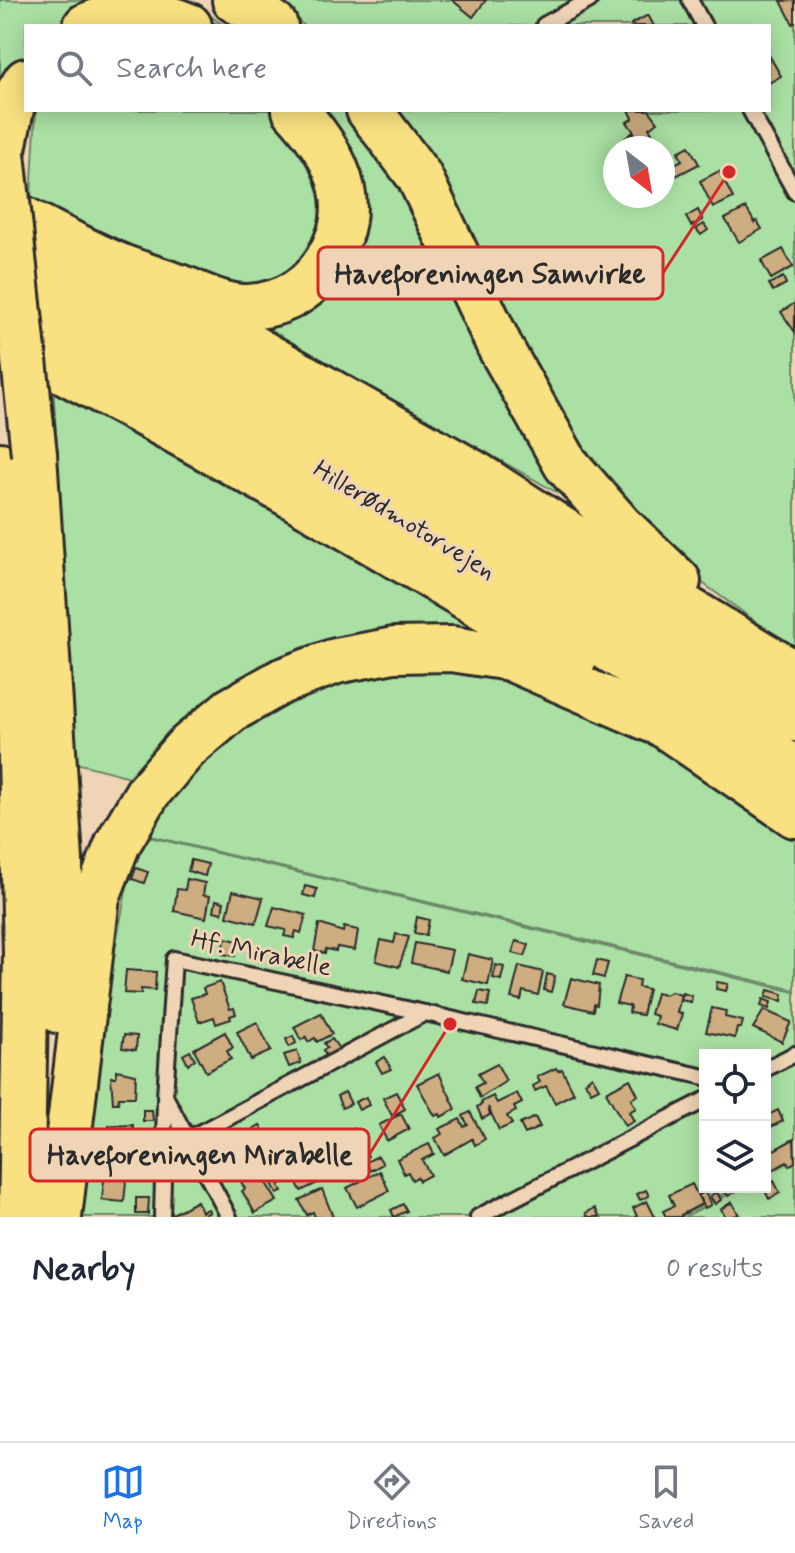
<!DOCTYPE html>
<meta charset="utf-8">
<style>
body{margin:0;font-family:Mynerve,sans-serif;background:#f2f2f3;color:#1f2937}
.controls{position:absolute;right:24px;bottom:24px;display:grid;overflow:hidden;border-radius:0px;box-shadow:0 4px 20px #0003}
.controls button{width:72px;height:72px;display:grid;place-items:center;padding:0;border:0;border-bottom:2px solid #e0e1e3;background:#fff;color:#1f2937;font:40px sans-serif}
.compass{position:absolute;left:603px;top:136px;width:72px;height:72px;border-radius:50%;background:#fff;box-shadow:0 4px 20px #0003;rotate:149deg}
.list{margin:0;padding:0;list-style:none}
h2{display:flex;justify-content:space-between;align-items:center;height:104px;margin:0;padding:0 32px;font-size:34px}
h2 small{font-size:26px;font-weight:400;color:#747a83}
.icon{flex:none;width:44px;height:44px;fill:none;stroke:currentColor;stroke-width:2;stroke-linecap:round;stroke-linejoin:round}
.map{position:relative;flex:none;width:795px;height:1217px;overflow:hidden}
.search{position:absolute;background:#fff;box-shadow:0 4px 20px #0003;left:24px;right:24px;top:24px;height:88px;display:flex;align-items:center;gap:20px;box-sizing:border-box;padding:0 28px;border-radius:0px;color:#747a83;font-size:30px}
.sheet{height:224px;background:#fff}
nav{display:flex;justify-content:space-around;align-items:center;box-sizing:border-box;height:112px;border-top:2px solid #e0e1e3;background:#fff;font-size:22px;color:#747a83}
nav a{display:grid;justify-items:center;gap:4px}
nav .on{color:#1a73e8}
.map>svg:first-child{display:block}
.green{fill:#aae0a3;stroke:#6a8667;stroke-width:2;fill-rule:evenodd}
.building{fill:#cead81;stroke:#2b2b2b;stroke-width:2}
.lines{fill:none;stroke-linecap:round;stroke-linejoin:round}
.lane-casing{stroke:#2b2b2b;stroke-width:20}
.highway-casing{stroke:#2b2b2b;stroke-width:50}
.lane{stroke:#efd4b6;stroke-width:14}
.highway{stroke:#f9e181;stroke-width:44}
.highway-bridge-casing{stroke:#2b2b2b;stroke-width:50;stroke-linecap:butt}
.highway-bridge{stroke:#f9e181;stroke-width:44}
.labels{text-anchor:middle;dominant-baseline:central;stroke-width:6;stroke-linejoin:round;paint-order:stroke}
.street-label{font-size:26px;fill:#2b2b2b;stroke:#efd4b6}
.leader{fill:none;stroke:#d62828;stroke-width:3}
.callout-dot{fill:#d62828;stroke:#efd4b6;stroke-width:3}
.callout{fill:#efd4b6;stroke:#d62828;stroke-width:3}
.callout-label{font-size:28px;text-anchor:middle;font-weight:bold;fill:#2b2b2b}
</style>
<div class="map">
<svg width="795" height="1217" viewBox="0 0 795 1217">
<rect width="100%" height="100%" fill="#efd4b6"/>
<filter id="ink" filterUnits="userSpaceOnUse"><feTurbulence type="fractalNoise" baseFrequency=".0125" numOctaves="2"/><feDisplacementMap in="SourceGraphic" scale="16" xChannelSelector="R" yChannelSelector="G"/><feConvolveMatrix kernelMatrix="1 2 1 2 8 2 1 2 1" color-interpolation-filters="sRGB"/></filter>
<g filter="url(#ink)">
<g class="green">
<polygon points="0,0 187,0 225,26 177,11 107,6 59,26 26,26 26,58 18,66 0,102"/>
<path d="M269 0H795V650L697 579 572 451 391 110H769V26H305ZM615 148H663V196H615Z"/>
<polygon points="36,110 275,110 333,203 323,244 286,281 229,292 31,198"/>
<polygon points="311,110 345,110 412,200 581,506 257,323 334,269"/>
<polygon points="53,385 493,638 188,722 150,754 130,777 76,763"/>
<polygon points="436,663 508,675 624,726 795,837 795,990 146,835 164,807 207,752 341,670"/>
<polygon points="146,836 795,992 795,1157 765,1172 765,1055 705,1055 705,1187 737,1187 679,1217 82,1217 113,959 128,881"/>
<polygon points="795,1159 795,1217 684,1217 742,1187 765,1187 765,1175"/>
</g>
<g class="building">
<polygon points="452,0 486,0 473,17"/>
<polygon points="795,0 795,23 793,24 781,1"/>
<polygon points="648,15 654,26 632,26 631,24"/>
<polygon points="769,55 781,76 769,83"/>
<polygon points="629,110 649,110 658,122 649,128 652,132 640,141 627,122 633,118"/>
<polygon points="632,133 638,142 629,148 623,140"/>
<polygon points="689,146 699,164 676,176 671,166 682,160 678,152"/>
<polygon points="667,151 672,161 664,165 663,153"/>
<polygon points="666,167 670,180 663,184 663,169"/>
<polygon points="719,171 733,198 713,208 700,181"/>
<polygon points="746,208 755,223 757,221 762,229 739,242 725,219"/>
<polygon points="698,210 703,220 691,226 686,217"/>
<polygon points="704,224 708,230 701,235 696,229"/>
<polygon points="783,249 793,267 771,279 761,261"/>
<polygon points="783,277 786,284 773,291 769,284"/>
<polygon points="795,303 795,332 781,312"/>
<polygon points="191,860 208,864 205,876 188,871"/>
<polygon points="136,868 148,872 144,883 132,879"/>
<polygon points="187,879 205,883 203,895 210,896 206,918 174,911 177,889 185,890"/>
<polygon points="305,886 317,889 315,898 303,895"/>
<polygon points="233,891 263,898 256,923 227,916"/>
<polygon points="216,900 224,902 222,913 214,911"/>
<polygon points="274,907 306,915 301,933 296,931 294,938 284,936 286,930 268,926"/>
<polygon points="417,917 429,920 426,935 414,933"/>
<polygon points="319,924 343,932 344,927 358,930 355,950 337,947 336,951 326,949 325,953 314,951"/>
<polygon points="396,934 409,937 399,967 376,961 381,940 394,943"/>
<polygon points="225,938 238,941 235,956 222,954"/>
<polygon points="516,941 529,945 525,956 512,953"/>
<polygon points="415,943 452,950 447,971 411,963"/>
<polygon points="468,954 493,960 488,985 462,979"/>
<polygon points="597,960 608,963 604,978 593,975"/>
<polygon points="496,965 504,967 501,980 493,978"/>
<polygon points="519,966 543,972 538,995 523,991 521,1000 511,998"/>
<polygon points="126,970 156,972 155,990 141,989 141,994 124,993"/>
<polygon points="547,974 555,976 551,992 544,990"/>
<polygon points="624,977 639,980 638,987 648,989 642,1015 629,1013 630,1006 616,1003"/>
<polygon points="571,978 599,985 597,1005 594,1004 593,1011 564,1004"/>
<polygon points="220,982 230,1009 234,1008 236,1014 230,1016 231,1019 216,1024 214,1017 199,1022 191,998 205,994 203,988"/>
<polygon points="717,982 728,984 726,991 716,989"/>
<polygon points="768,990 783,994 782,1001 766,997"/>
<polygon points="479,991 490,993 488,1006 476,1004"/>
<polygon points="671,992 681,995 677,1013 682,1014 677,1030 655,1024 657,1016 650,1014 656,993 664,995"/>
<polygon points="682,993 692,996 691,1002 680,1000"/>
<polygon points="763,999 771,1002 769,1009 761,1006"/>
<polygon points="712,1008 726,1011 725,1017 743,1021 741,1028 737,1028 735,1038 706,1032"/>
<polygon points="764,1010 791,1022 782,1042 753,1028"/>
<polygon points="321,1013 332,1034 317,1042 315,1038 308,1042 306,1037 301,1040 294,1027"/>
<polygon points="257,1022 271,1051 251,1060 237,1032"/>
<polygon points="225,1032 233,1048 227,1051 231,1059 206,1072 194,1049"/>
<polygon points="124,1035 137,1036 136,1050 122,1048"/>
<polygon points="293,1036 296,1043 289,1047 286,1039"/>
<polygon points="332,1039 342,1053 328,1060 323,1050 327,1048 324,1043"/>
<polygon points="190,1051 195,1059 188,1064 183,1055"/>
<polygon points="297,1051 301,1063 289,1067 284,1055"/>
<polygon points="385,1057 391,1069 382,1073 376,1062"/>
<polygon points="497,1064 506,1081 480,1098 475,1087 483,1083 478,1074"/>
<polygon points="556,1068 558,1071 562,1069 574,1093 555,1103 546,1086 535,1091 533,1086 540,1082 537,1077"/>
<polygon points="116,1070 136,1074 135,1097 119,1097 118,1103 113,1103 111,1077 116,1077"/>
<polygon points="439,1073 456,1109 441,1117 440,1114 435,1116 417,1084"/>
<polygon points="592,1076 599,1088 591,1092 585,1082"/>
<polygon points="630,1079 638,1095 631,1099 636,1108 629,1112 634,1121 625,1126 606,1092"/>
<polygon points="345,1092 351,1104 342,1108 337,1096"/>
<polygon points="396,1092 405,1109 392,1116 383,1098"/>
<polygon points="517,1093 522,1103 514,1107 516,1111 507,1116 512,1124 499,1130 488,1107 490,1115 482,1119 477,1107 482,1104 481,1102 493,1096 497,1103"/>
<polygon points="366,1097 369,1105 359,1110 355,1102"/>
<polygon points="143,1110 152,1110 153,1121 143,1121"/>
<polygon points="778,1110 783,1121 771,1127 766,1116"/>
<polygon points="470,1112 485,1139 475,1145 472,1139 444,1155 435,1138 442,1134 439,1129 460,1119 464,1127 468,1125 463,1116"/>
<polygon points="401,1114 409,1129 387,1141 379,1125"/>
<polygon points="535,1117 540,1127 525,1134 520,1124"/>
<polygon points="133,1125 133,1134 141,1133 142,1150 110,1152 109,1126"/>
<polygon points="260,1125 264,1133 257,1137 253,1129"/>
<polygon points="230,1127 235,1135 229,1139 223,1131"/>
<polygon points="354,1128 368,1156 341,1172 328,1141"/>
<polygon points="794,1139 795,1162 789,1166 787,1162 769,1172 765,1164 765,1145 769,1142 774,1150"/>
<polygon points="429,1144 434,1154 422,1160 430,1175 419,1181 417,1177 412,1180 408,1172 404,1174 397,1159"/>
<polygon points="301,1148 310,1168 314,1167 318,1173 326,1169 330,1177 301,1191 284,1157"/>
<polygon points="378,1156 383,1164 370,1171 366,1162"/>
<polygon points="105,1169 127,1171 124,1202 102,1200"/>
<polygon points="258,1170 277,1201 255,1213 242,1191 245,1189 240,1180"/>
<polygon points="380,1171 389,1191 357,1207 347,1188"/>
<polygon points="281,1174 285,1181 279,1185 282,1192 277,1194 269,1177"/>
<polygon points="774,1181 780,1193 769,1199 763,1187"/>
<polygon points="692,1184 702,1204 681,1215 682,1217 666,1217 663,1211 674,1206 669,1195"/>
<polygon points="723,1187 744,1187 728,1196"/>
<polygon points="322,1189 333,1217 315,1217 313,1212 307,1215 299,1200"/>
<polygon points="646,1190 649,1196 640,1200 637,1194"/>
<polygon points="705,1192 711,1205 705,1208 698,1195"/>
<polygon points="717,1192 721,1200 715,1204 710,1196"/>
<polygon points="136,1198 149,1198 148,1214 136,1214"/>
<polygon points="197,1201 202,1212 208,1209 210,1212 204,1215 208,1217 167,1217"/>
<polygon points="647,1201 655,1217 635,1217 637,1216 633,1208"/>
<polygon points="732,1202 739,1215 725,1217 721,1209"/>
<polygon points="403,1204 407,1211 394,1217 391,1210"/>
<polygon points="595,1208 600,1217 588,1217 586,1213"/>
</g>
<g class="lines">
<defs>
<g id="lane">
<polyline points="690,0 704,26"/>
<polyline points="544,25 590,0"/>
<polyline points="750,110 795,192"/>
<polyline points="765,1069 795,1054"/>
<polyline points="188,1139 425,1013"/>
<polyline points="162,1217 165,1101"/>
<polyline points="229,1217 165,1096 174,959 425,1013 705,1077"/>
<polyline points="478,1217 705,1100"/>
</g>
<g id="highway">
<polyline points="235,0 261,14 275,26"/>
<path d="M86 26C121 10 154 11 189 26"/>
<polyline points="369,110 419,176 501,349 566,464 621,527 678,581"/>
<polyline points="2,154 12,104 26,81"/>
<path d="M0 207C40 227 80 250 121 267 140 274 160 280 179 287 201 295 225 308 249 307 295 304 324 278 339 236 356 188 326 144 295 110"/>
<polyline points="0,250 257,385 417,478 795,719"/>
<polyline points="119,266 170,301 477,475 659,592 795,674"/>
<polyline points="0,296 83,338 387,506 795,769"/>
<path d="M0 338C196 438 385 547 573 661"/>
<polyline points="34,454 60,860 60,1011"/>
<polyline points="0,465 19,681 26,952 21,1217"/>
<polyline points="632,703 795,815"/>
<polyline points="59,1217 97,897 118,843 148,792 186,748 231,710 282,681 336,661 394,650 452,649 510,658 655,721"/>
</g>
</defs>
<use href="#lane" class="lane-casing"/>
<use href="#highway" class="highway-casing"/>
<use href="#lane" class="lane"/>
<use href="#highway" class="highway"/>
<defs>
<polyline id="highway-bridge" points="2,154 34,454"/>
</defs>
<use href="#highway-bridge" class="highway-bridge-casing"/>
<use href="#highway-bridge" class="highway-bridge"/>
</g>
</g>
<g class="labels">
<g class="street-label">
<text transform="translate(404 521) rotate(31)">Hillerødmotorvejen</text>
<text transform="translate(261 954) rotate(12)">Hf. Mirabelle</text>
</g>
</g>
<path class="leader" d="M729 172L663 273M450 1024L369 1155"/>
<g class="callout-dot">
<circle cx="729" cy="172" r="8"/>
<circle cx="450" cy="1024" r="8"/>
</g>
<g class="callout">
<rect x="318" y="247" width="345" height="52" rx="8"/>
<rect x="30" y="1129" width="339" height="52" rx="8"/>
</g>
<g class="callout-label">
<text x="490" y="283">Haveforeningen Samvirke</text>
<text x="200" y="1164">Haveforeningen Mirabelle</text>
</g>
</svg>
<div class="controls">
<button><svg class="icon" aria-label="locate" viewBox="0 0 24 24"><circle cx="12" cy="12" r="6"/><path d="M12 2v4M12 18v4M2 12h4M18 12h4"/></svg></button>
<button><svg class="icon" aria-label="layers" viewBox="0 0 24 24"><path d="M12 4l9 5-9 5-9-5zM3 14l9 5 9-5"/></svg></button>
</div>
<svg class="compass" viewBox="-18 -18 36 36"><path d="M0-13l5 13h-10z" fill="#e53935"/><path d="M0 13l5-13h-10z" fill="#747a83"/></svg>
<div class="search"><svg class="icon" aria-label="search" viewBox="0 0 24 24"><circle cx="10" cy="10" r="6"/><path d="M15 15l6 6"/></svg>Search here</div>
</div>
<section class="sheet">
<h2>Nearby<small>0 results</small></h2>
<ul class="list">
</ul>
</section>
<nav>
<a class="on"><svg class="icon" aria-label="map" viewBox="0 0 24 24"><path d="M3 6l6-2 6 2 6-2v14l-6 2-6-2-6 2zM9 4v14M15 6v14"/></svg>Map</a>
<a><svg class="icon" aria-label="directions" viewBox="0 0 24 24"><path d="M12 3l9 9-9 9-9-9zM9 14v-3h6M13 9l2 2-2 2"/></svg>Directions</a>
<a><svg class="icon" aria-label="saved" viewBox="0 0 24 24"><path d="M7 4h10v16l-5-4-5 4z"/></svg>Saved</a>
</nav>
